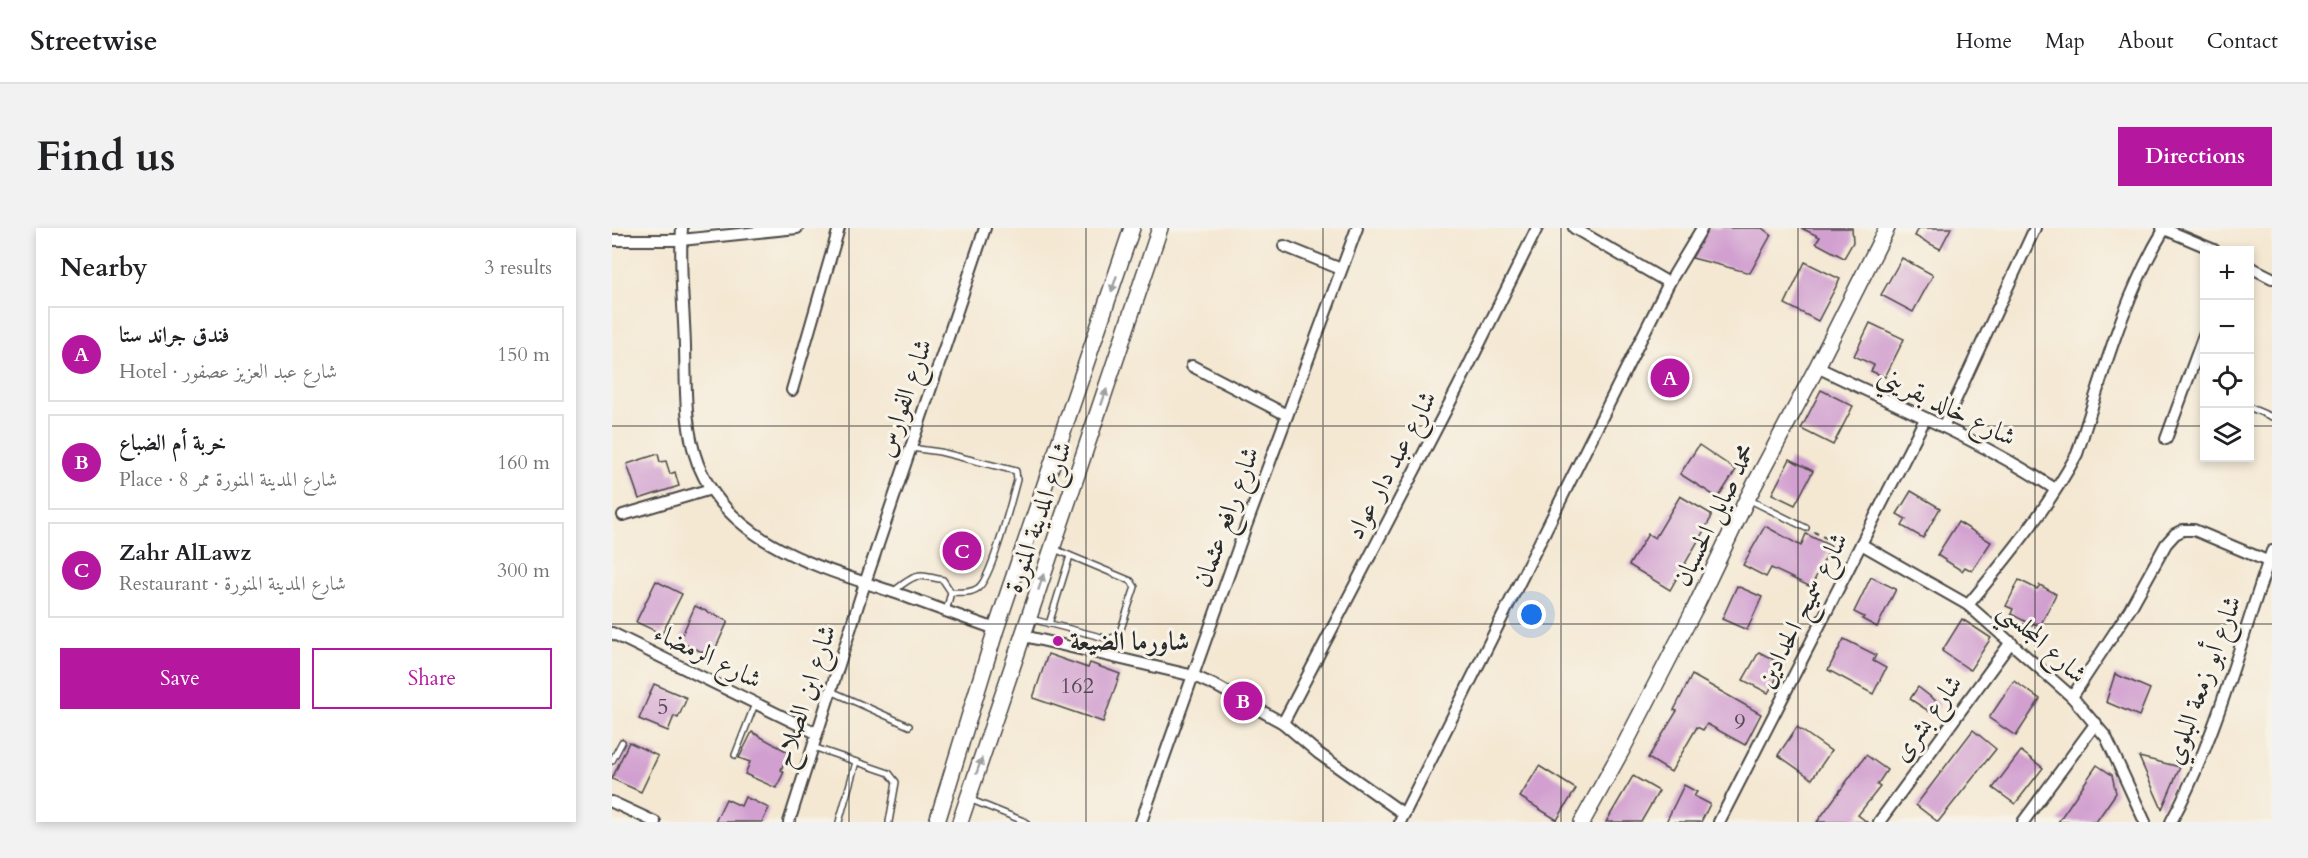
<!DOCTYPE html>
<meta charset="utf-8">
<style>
body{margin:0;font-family:Cardo,Amiri,serif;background:#f2f2f2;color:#202124}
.controls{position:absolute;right:18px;top:18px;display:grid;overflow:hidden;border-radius:0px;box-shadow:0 3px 9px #0003}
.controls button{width:54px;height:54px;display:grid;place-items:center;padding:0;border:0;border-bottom:2px solid #e0e0e0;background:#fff;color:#202124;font:30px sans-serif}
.you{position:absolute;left:920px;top:387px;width:21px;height:21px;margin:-15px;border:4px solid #fff;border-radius:50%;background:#1a73e8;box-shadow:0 0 0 9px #1a73e833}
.badge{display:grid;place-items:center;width:39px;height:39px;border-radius:50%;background:#b5179e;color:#fff;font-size:20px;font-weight:700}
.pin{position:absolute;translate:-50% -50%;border:3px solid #fff;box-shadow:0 2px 6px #0006}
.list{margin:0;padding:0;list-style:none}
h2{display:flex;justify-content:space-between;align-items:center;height:78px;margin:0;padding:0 24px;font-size:26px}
h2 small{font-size:20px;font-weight:400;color:#757577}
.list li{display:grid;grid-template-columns:39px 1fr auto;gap:18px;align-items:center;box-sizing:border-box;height:96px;margin:0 12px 12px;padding:0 12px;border:2px solid #e0e0e0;border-radius:0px}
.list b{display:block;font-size:22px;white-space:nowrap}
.list p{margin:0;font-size:20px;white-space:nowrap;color:#757577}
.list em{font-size:20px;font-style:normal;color:#757577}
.actions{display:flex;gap:12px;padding:18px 24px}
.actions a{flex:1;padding:14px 0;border:2px solid #b5179e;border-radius:0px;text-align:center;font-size:21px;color:#b5179e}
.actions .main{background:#b5179e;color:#fff}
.icon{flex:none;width:33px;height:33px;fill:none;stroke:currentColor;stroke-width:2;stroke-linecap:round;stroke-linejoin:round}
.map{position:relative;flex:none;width:1660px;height:594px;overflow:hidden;border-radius:0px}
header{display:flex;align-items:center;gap:36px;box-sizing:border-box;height:84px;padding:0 30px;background:#fff;border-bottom:2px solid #e0e0e0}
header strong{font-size:28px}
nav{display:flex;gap:33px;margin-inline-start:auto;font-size:21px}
.intro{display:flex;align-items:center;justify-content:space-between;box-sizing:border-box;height:144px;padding:0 36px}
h1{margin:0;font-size:42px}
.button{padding:15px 27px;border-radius:0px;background:#b5179e;color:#fff;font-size:21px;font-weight:700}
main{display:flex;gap:36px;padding:0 36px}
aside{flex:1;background:#fff;border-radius:0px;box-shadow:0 3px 9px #0003}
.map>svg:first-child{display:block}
.building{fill:#d2a0d0}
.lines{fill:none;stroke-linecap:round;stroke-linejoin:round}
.lane-casing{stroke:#494744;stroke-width:8}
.street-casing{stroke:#494744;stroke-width:14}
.secondary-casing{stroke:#494744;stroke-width:18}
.path{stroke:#494744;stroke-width:2;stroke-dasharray:4.5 4.5;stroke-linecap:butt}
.lane{stroke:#fff;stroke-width:5}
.street{stroke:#fff;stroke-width:10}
.secondary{stroke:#fff;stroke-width:15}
.oneway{fill:#a0a0a0}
.grid{fill:none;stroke:#2b2b2b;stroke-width:1.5;stroke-opacity:0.55}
.poi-dot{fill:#b5179e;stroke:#f7f3e8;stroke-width:2}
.labels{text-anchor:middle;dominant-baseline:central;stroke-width:6;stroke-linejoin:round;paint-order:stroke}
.number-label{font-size:22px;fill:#554854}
.street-label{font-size:26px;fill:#2b2b2b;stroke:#f7f3e8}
.poi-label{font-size:26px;font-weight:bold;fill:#2b2b2b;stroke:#f7f3e8;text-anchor:start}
</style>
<header>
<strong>Streetwise</strong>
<nav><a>Home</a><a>Map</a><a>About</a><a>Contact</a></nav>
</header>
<div class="intro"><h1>Find us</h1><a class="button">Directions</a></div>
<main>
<aside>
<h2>Nearby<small>3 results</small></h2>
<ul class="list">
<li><span class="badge">A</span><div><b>فندق جراند ستا</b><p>Hotel · شارع عبد العزيز عصفور</p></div><em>150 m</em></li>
<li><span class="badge">B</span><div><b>خربة أم الضباع</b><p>Place · شارع المدينة المنورة ممر 8</p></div><em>160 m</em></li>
<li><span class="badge">C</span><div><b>Zahr AlLawz</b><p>Restaurant · شارع المدينة المنورة</p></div><em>300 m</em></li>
</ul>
<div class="actions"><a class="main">Save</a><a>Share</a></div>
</aside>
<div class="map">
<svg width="1660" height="594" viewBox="0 0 1660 594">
<rect width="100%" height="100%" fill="#f7f3e8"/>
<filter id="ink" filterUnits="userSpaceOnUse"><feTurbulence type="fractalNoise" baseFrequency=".0167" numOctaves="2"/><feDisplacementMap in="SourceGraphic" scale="12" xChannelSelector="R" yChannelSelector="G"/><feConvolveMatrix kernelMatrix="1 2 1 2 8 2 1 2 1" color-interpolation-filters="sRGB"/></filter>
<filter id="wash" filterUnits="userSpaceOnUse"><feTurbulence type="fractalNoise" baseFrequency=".008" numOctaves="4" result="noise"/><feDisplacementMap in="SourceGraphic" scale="24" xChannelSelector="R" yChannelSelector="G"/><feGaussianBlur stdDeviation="1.35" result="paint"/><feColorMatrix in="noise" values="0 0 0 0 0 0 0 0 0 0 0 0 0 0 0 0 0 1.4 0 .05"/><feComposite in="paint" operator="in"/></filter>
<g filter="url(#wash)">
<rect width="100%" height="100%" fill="#f4e8d3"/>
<g id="blocks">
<g class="building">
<polygon points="1097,0 1150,0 1159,7 1138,45 1080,30"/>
<polygon points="1189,0 1240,0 1241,14 1232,30 1204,15 1208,9"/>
<polygon points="1307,0 1339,0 1328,21 1303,8"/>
<polygon points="1290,30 1321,47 1301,84 1269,67"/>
<polygon points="1193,34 1228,51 1206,93 1173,76"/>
<polygon points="1258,95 1292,111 1273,149 1259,143 1262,137 1242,128"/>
<polygon points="1209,162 1241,178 1221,217 1189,201"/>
<polygon points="1087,217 1124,242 1106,270 1068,246"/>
<polygon points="46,226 48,234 54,233 58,246 63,244 67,258 27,271 15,236"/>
<polygon points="1178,231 1201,243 1183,277 1160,266"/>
<polygon points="1299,263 1328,280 1311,310 1290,298 1294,291 1285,286"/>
<polygon points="1068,268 1099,286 1099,290 1058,362 1017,337 1036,306 1043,310"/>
<polygon points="1346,294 1379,314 1360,343 1353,339 1350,343 1325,327"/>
<polygon points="1153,298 1189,318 1194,306 1219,318 1199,359 1159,340 1154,349 1131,337"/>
<polygon points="1259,349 1284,361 1265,399 1250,391 1252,389 1242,384"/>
<polygon points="1407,352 1425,361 1428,357 1444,366 1428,398 1421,395 1420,397 1399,386 1401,381 1394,378"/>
<polygon points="44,353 70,366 50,406 24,394"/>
<polygon points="1125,358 1150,369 1135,402 1110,391"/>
<polygon points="83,378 116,393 100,428 67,414"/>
<polygon points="1350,391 1379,410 1358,442 1330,423"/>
<polygon points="1232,411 1264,427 1261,433 1274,440 1261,466 1216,442"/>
<polygon points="1147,424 1172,437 1156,465 1131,452"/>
<polygon points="436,426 476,440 478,435 508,446 491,494 421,470"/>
<polygon points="1503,446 1538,461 1527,488 1494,474"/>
<polygon points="1080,447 1149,486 1133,517 1095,496 1091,502 1085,499 1059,544 1036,530 1065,483 1062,482"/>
<polygon points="1402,453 1428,471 1404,508 1377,490"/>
<polygon points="42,456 75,470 66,490 62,488 56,503 27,491"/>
<polygon points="1306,459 1328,476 1321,486 1298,471"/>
<polygon points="1185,499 1219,523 1200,551 1166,527"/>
<polygon points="1361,502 1384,521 1326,594 1304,577"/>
<polygon points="140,504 176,524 169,542 172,544 164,560 133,546 138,534 127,530"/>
<polygon points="17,514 46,528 29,564 0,551"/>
<polygon points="1409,523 1431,540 1403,576 1381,560"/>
<polygon points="1254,527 1275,542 1265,557 1268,559 1246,587 1255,594 1205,594"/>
<polygon points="1527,529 1568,539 1550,581"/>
<polygon points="1485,537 1500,547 1504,565 1484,594 1446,594"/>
<polygon points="927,538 964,561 945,592 908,569"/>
<polygon points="1021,548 1047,563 1029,594 994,594"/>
<polygon points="1072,557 1085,564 1082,568 1098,576 1089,594 1054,594"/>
<polygon points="133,569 157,580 150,594 103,594 114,571 129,578"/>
</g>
</g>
</g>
<g filter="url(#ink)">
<use href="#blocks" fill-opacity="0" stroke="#494744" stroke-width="1.5"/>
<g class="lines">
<defs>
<g id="lane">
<polyline points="1639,180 1660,189"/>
<path d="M299 220 328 224 404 243 405 252C399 273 380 350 366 360 358 366 347 364 339 364"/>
<polyline points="1136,271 1194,300"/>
<path d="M282 363C304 345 305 346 331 352L339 364 334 384"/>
<polyline points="419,391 497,411 507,407 523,359 519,353 440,320"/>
<polyline points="437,396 458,328"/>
<polyline points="219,463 297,498"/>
<polyline points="201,519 277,545 284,554 277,594"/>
<polyline points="123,527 143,476"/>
<polyline points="0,533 10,514"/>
<polyline points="357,571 414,594"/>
<polyline points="227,594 244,534"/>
</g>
<g id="street">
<path d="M70 0C67 39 72 79 73 118 74 157 72 199 86 236 118 316 207 339 281 364 315 376 349 389 384 401"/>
<polyline points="962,0 1057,55"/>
<polyline points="1550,0 1602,22"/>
<polyline points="0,12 69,12 185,0"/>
<polyline points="672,18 729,41"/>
<polyline points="1638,39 1660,50"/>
<polyline points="580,138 675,187"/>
<path d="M1205 139C1285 178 1369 212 1443 261"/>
<polyline points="180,162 227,0"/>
<polyline points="1331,199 1423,0"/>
<polyline points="1554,211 1592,107"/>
<polyline points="11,287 99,261"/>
<polyline points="1249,316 1356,377 1460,469 1494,509 1533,594"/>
<path d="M1356 377C1395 330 1436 280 1465 226 1490 150 1511 69 1553 0"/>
<polyline points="0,405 204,505"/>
<polyline points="412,408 582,448 606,459 671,495 706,525 792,586"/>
<polyline points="1460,469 1518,381 1554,316 1563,306 1571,302 1582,302 1660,335"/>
<polyline points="671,495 846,159 925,0"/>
<polyline points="0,574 43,594"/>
<polyline points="177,594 253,355 373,0"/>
<polyline points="529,594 634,298 745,0"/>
<polyline points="788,594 1057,55 1090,0"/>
<polyline points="1107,594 1313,191"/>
<polyline points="1267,594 1399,414"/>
<polyline points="1411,594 1484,495"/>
<path d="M1559 594C1605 509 1628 413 1660 323"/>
</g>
<g id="secondary">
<polyline points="325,594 384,401 520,0"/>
<polyline points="348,594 548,0"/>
<polyline points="970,594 1011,520 1082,382 1135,271 1205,139 1275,0"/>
</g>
</defs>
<use href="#lane" class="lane-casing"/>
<use href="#street" class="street-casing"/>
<use href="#secondary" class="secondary-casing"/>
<polyline class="path" points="1202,304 1234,320"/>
<use href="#lane" class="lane"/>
<use href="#street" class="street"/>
<use href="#secondary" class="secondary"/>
</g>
<defs><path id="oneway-solid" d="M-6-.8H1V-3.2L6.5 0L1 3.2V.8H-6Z" transform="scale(1.5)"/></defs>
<g class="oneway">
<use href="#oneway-solid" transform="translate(502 56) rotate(108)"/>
<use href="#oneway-solid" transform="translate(492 169) rotate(-71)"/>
<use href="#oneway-solid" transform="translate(429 354) rotate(-72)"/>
<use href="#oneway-solid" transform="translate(367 538) rotate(-71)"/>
</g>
</g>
<path class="grid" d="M237 0V594M474 0V594M711 0V594M949 0V594M1186 0V594M1423 0V594M0 198H1592M1638 198H1660M0 396H1660"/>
<circle class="poi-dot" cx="446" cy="413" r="6"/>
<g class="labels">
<g class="number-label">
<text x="465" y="458">162</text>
<text x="51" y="479">5</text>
<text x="1128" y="494">9</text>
</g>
<g class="street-label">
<text transform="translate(292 170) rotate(-71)">شارع الفوارس</text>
<text transform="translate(1335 178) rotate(26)">شارع خالد بقريني</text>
<text transform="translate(779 237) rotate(-62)">شارع عبد دار عواد</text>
<text transform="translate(1102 287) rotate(-64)">محمد صايل الحسبان</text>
<text transform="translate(426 289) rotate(-71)">شارع المدينة المنورة</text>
<text transform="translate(614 289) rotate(-70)">شارع رافع عثمان</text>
<text transform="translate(1190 382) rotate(-63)">شارع سميح الحدادين</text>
<text transform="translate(1431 414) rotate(42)">شارع المجلسي</text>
<text transform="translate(96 428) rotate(26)">شارع الرمضاء</text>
<text transform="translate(1591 452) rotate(-70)">شارع أبو زمعة البلوي</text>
<text transform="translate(193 468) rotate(-72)">شارع ابن الصلاح</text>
<text transform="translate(1315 490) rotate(-54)">شارع بشرى</text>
</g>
<g class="poi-label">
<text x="458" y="413">شاورما الضيعة</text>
</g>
</g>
</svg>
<div class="controls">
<button>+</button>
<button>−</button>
<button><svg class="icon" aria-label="locate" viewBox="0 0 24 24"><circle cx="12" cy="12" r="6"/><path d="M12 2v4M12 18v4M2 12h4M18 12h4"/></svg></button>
<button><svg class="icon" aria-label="layers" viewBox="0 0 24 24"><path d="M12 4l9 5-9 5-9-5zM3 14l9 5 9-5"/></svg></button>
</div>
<div class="you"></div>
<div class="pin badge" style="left:1058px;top:150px">A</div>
<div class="pin badge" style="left:631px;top:473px">B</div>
<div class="pin badge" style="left:350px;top:323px">C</div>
</div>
</main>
